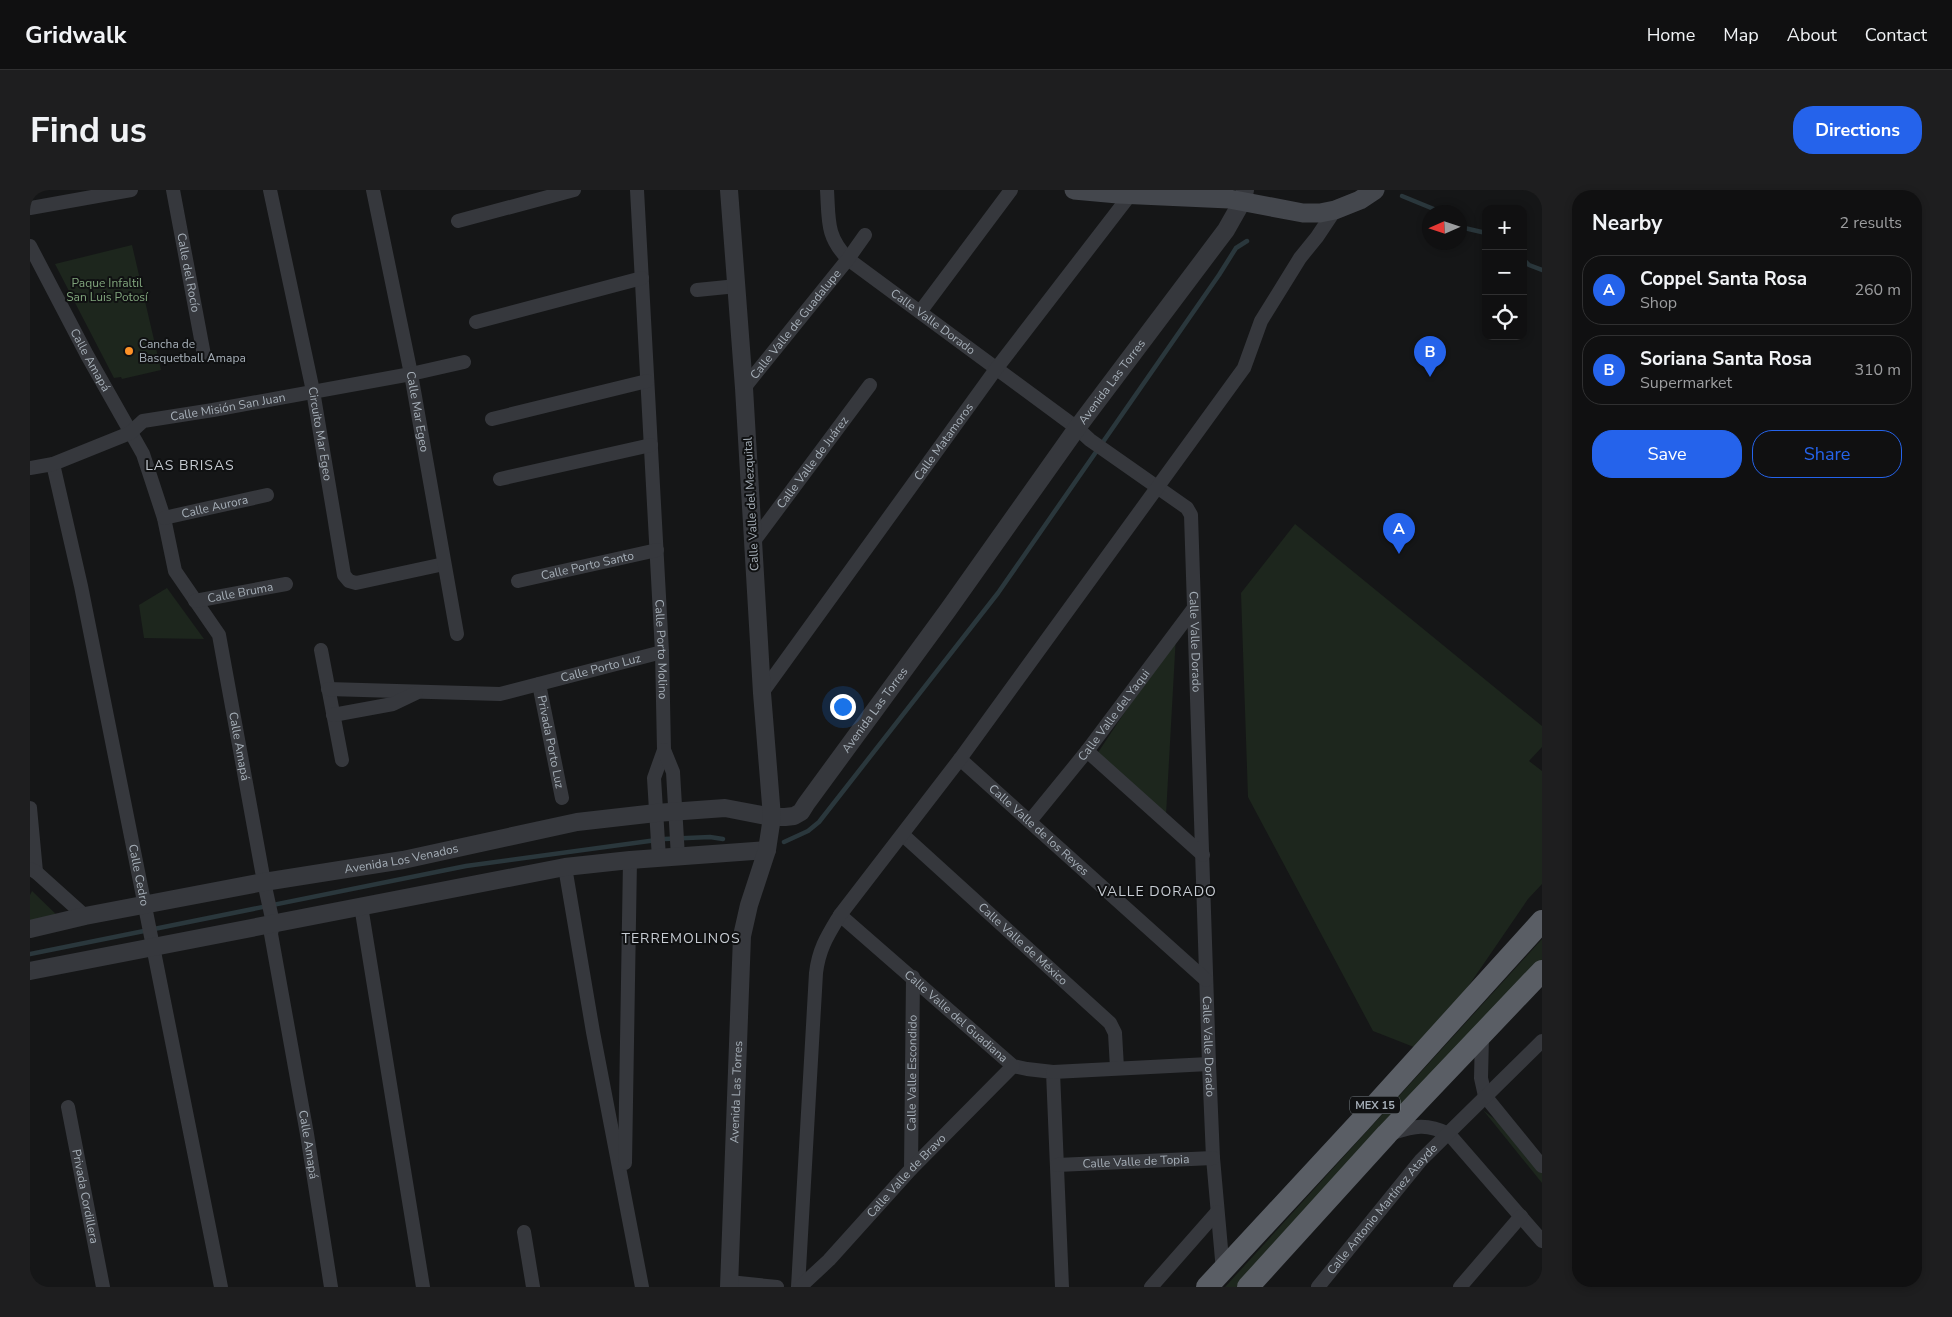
<!DOCTYPE html>
<meta charset="utf-8">
<style>
body{margin:0;font-family:"Nunito Sans",sans-serif;background:#1e1e1f;color:#f1f3f6}
.controls{position:absolute;right:15px;top:15px;display:grid;overflow:hidden;border-radius:10px;box-shadow:0 2px 8px #0003}
.controls button{width:45px;height:45px;display:grid;place-items:center;padding:0;border:0;border-bottom:1px solid #303031;background:#101011;color:#f1f3f6;font:25px sans-serif}
.compass{position:absolute;left:1392px;top:15px;width:45px;height:45px;border-radius:50%;background:#101011;box-shadow:0 2px 8px #0003;rotate:267deg}
.you{position:absolute;left:812px;top:516px;width:18px;height:18px;margin:-12px;border:4px solid #fff;border-radius:50%;background:#1a73e8;box-shadow:0 0 0 8px #1a73e833}
.badge{display:grid;place-items:center;width:32px;height:32px;border-radius:50%;background:#2563eb;color:#fff;font-size:16px;font-weight:700}
.pin{position:absolute;translate:-50% -41px;filter:drop-shadow(0 1px 2px #0008)}
.pin::after{content:'';position:absolute;top:26px;width:18px;height:15px;background:inherit;clip-path:polygon(0 0,100% 0,50% 100%)}
.list{margin:0;padding:0;list-style:none}
h2{display:flex;justify-content:space-between;align-items:center;height:65px;margin:0;padding:0 20px;font-size:21px}
h2 small{font-size:16px;font-weight:400;color:#9c9d9f}
.list li{display:grid;grid-template-columns:32px 1fr auto;gap:15px;align-items:center;box-sizing:border-box;height:70px;margin:0 10px 10px;padding:0 10px;border:1px solid #303031;border-radius:20px}
.list b{display:block;font-size:19px;white-space:nowrap}
.list p{margin:0;font-size:16px;white-space:nowrap;color:#9c9d9f}
.list em{font-size:16px;font-style:normal;color:#9c9d9f}
.actions{display:flex;gap:10px;padding:15px 20px}
.actions a{flex:1;padding:11px 0;border:1px solid #2563eb;border-radius:20px;text-align:center;font-size:18px;color:#2563eb}
.actions .main{background:#2563eb;color:#fff}
.icon{flex:none;width:28px;height:28px;fill:none;stroke:currentColor;stroke-width:2;stroke-linecap:round;stroke-linejoin:round}
.map{position:relative;flex:none;width:1512px;height:1097px;overflow:hidden;border-radius:20px}
header{display:flex;align-items:center;gap:30px;box-sizing:border-box;height:70px;padding:0 25px;background:#101011;border-bottom:1px solid #303031}
header strong{font-size:24px}
nav{display:flex;gap:28px;margin-inline-start:auto;font-size:18px}
.intro{display:flex;align-items:center;justify-content:space-between;box-sizing:border-box;height:120px;padding:0 30px}
h1{margin:0;font-size:35px}
.button{padding:12px 22px;border-radius:20px;background:#2563eb;color:#fff;font-size:18px;font-weight:700}
main{display:flex;gap:30px;padding:0 30px}
aside{flex:1;background:#101011;border-radius:20px;box-shadow:0 2px 8px #0003}
.map>svg:first-child{display:block}
.green{fill:#1d261d}
.lines{fill:none;stroke-linecap:round;stroke-linejoin:round}
.stream{stroke:#2a373c;stroke-width:4.5}
.minor{stroke:#36383d;stroke-width:14}
.tertiary{stroke:#36383d;stroke-width:18}
.secondary{stroke:#44474d;stroke-width:19}
.trunk{stroke:#5a5e65;stroke-width:22}
.poi-dot{fill:#fe9227;stroke:#101112;stroke-width:2}
.labels{text-anchor:middle;dominant-baseline:central;stroke-width:4;stroke-linejoin:round;paint-order:stroke}
.shield{fill:#101112;stroke:#798086;stroke-width:1}
.shield-label{font-size:11px;font-weight:bold;fill:#a6afb8}
.street-label{font-size:12px;fill:#a6afb8;stroke:#101112}
.park-label{font-size:12px;fill:#80a57c;stroke:#101112}
.poi-label{font-size:12px;fill:#a6afb8;stroke:#101112;text-anchor:start}
.neighbourhood-label{font-size:14px;letter-spacing:1px;fill:#c8cdd4;stroke:#101112}
</style>
<header>
<strong>Gridwalk</strong>
<nav><a>Home</a><a>Map</a><a>About</a><a>Contact</a></nav>
</header>
<div class="intro"><h1>Find us</h1><a class="button">Directions</a></div>
<main>
<div class="map">
<svg width="1512" height="1097" viewBox="0 0 1512 1097">
<rect width="100%" height="100%" fill="#151617"/>
<g class="green">
<polygon points="102,55 131,180 92,189 91,187 84,188 25,74"/>
<polygon points="1265,334 1512,536 1512,557 1499,571 1512,581 1512,694 1498,709 1394,861 1343,841 1218,607 1211,403"/>
<polygon points="137,398 174,449 114,448 109,415"/>
<polygon points="1146,445 1136,625 1063,570"/>
<polygon points="2,701 33,731 0,739 0,705"/>
<polygon points="1512,749 1512,772 1213,1097 1195,1097"/>
<polygon points="1453,920 1512,967 1512,993"/>
</g>
<g class="lines">
<g class="stream">
<polyline points="1372,6 1411,22"/>
<polyline points="1430,37 1456,43"/>
<polyline points="1493,69 1499,75 1512,80"/>
<polyline points="754,652 778,641 789,632 968,403 1189,85 1206,58 1217,51"/>
<polyline points="0,764 436,676 634,649 680,647 693,649"/>
</g>
<g class="minor">
<path id="s1" d="M143 0 174 165"/>
<path id="s2" d="M240 0 283 201 314 385 319 391 326 393 414 374"/>
<path id="s3" d="M343 0 381 184 427 444"/>
<path id="s4" d="M607 0 632 462 634 560 624 588 629 668"/>
<path id="s5" d="M797 0C799 31 796 46 818 69L1047 238 1060 250 1157 318 1161 325 1179 874 1183 968 1193 1081"/>
<polyline points="0,18 101,0"/>
<polyline points="428,31 544,0"/>
<path id="s6" d="M0 56 57 165 113 264 134 328 145 381 189 445 234 692 243 733 241 744 277 944 301 1097"/>
<polyline points="667,100 707,96"/>
<polyline points="890,122 981,0"/>
<polyline points="446,132 612,88"/>
<path id="s7" d="M714 198 818 69 835 45"/>
<polyline points="462,229 617,191"/>
<path id="s8" d="M23 274 51 396 191 1097"/>
<path id="s9" d="M0 278 23 274 100 243 113 231 183 220 381 184 434 172"/>
<polyline points="470,289 621,255"/>
<path id="s10" d="M134 328 237 305"/>
<path id="s11" d="M724 351 840 195"/>
<path id="s12" d="M488 391 627 360"/>
<path id="s13" d="M165 411 256 394"/>
<polyline points="291,460 312,570"/>
<path id="s14" d="M509 494 532 608"/>
<path id="s15" d="M298 499 470 504 632 462"/>
<path id="s16" d="M732 503 966 179 1100 5"/>
<polyline points="303,525 363,514 386,503"/>
<polyline points="634,560 643,582 648,667"/>
<polyline points="1057,561 1173,665"/>
<path id="s17" d="M930 569 1176 790"/>
<polyline points="0,618 6,682"/>
<path id="s18" d="M1000 631 1057 561 1164 418"/>
<path id="s19" d="M873 645 1080 833 1085 843 1087 878"/>
<polyline points="535,677 563,842 612,1097"/>
<polyline points="0,679 6,682 55,726"/>
<polyline points="331,716 393,1097"/>
<path id="s20" d="M810 725 983 876 997 879 1023 882 1032 1097"/>
<polyline points="1452,846 1451,888 1455,906 1512,976"/>
<polyline points="1023,882 1179,874"/>
<path id="s21" d="M38 917 73 1097"/>
<path d="M1362 943C1385 936 1396 933 1419 944L1512 1051"/>
<polyline points="595,973 600,670"/>
<path id="s22" d="M1027 975 1183 968"/>
<path id="s23" d="M881 979 883 787"/>
<polyline points="494,1042 503,1097"/>
<polyline points="699,1092 747,1097"/>
<path d="M768 1097 786 783C789 758 798 745 810 725L930 569 1214 178 1231 131 1270 68 1287 47 1305 20"/>
<path id="s24" d="M770 1097 799 1070 881 979 983 876"/>
<polyline points="1121,1097 1187,1022"/>
<path id="s25" d="M1288 1097 1391 970 1512 851"/>
<polyline points="1430,1097 1491,1026"/>
</g>
<g class="tertiary">
<path id="s26" d="M0 739 55 726 234 692 373 670 547 632 626 623 695 618 742 627H755L764 626 771 622 776 614 918 420 1047 238 1196 40 1213 10 1215 0"/>
<polyline points="0,781 535,677 600,670 737,660"/>
<path id="s27" d="M699 1097 712 746 719 715 737 660 742 627 732 503 714 198 699 0"/>
</g>
<polyline class="secondary" points="1044,0 1088,4 1199,9 1273,23 1290,23 1305,20 1330,10 1345,0"/>
<g class="trunk">
<polyline points="1177,1097 1330,932 1512,731"/>
<polyline points="1218,1097 1357,944 1512,781"/>
</g>
</g>
<circle class="poi-dot" cx="99" cy="161" r="5"/>
<g class="labels">
<rect class="shield" x="1320" y="906.5" width="50" height="17" rx="4"/>
<g class="shield-label">
<text x="1345" y="915">MEX 15</text>
</g>
<g class="street-label">
<text stroke="none"><textPath href="#s1" startOffset="84">Calle del Rocío</textPath></text>
<text stroke="none"><textPath href="#s5" startOffset="180">Calle Valle Dorado</textPath></text>
<text stroke="none"><textPath href="#s7" startOffset="82">Calle Valle de Guadalupe</textPath></text>
<text stroke="none"><textPath href="#s6" startOffset="129">Calle Amapá</textPath></text>
<text stroke="none"><textPath href="#s26" startOffset="1315">Avenida Las Torres</textPath></text>
<text stroke="none"><textPath href="#s9" startOffset="210">Calle Misión San Juan</textPath></text>
<text stroke="none"><textPath href="#s3" startOffset="226">Calle Mar Egeo</textPath></text>
<text stroke="none"><textPath href="#s2" startOffset="249">Circuito Mar Egeo</textPath></text>
<text stroke="none"><textPath href="#s16" startOffset="310">Calle Matamoros</textPath></text>
<text stroke="none"><textPath href="#s11" startOffset="98">Calle Valle de Juárez</textPath></text>
<text transform="translate(721 314) rotate(-93)">Calle Valle del Mezquital</text>
<text stroke="none"><textPath href="#s10" startOffset="52">Calle Aurora</textPath></text>
<text stroke="none"><textPath href="#s12" startOffset="71">Calle Porto Santo</textPath></text>
<text stroke="none"><textPath href="#s13" startOffset="46">Calle Bruma</textPath></text>
<text stroke="none"><textPath href="#s5" startOffset="630">Calle Valle Dorado</textPath></text>
<text stroke="none"><textPath href="#s4" startOffset="460">Calle Porto Molino</textPath></text>
<text stroke="none"><textPath href="#s15" startOffset="276">Calle Porto Luz</textPath></text>
<text stroke="none"><textPath href="#s26" startOffset="910">Avenida Las Torres</textPath></text>
<text stroke="none"><textPath href="#s18" startOffset="135">Calle Valle del Yaqui</textPath></text>
<text stroke="none"><textPath href="#s14" startOffset="59">Privada Porto Luz</textPath></text>
<text stroke="none"><textPath href="#s6" startOffset="549">Calle Amapá</textPath></text>
<text stroke="none"><textPath href="#s17" startOffset="106">Calle Valle de los Reyes</textPath></text>
<text stroke="none"><textPath href="#s26" startOffset="378">Avenida Los Venados</textPath></text>
<text stroke="none"><textPath href="#s8" startOffset="420">Calle Cedro</textPath></text>
<text stroke="none"><textPath href="#s19" startOffset="162">Calle Valle de México</textPath></text>
<text stroke="none"><textPath href="#s20" startOffset="154">Calle Valle del Guadiana</textPath></text>
<text stroke="none"><textPath href="#s5" startOffset="1035">Calle Valle Dorado</textPath></text>
<text stroke="none"><textPath href="#s23" startOffset="96">Calle Valle Escondido</textPath></text>
<text stroke="none"><textPath href="#s27" startOffset="195">Avenida Las Torres</textPath></text>
<text stroke="none"><textPath href="#s6" startOffset="954">Calle Amapá</textPath></text>
<text stroke="none"><textPath href="#s22" startOffset="79">Calle Valle de Topia</textPath></text>
<text stroke="none"><textPath href="#s24" startOffset="154">Calle Valle de Bravo</textPath></text>
<text stroke="none"><textPath href="#s21" startOffset="91">Privada Cordillera</textPath></text>
<text stroke="none"><textPath href="#s25" startOffset="101">Calle Antonio Martínez Atayde</textPath></text>
</g>
<g class="park-label">
<text x="77" y="93">Paque Infaltil<tspan x="77" dy="14">San Luis Potosí</tspan></text>
</g>
<g class="poi-label">
<text x="109" y="154">Cancha de<tspan x="109" dy="14">Basquetball Amapa</tspan></text>
</g>
<g class="neighbourhood-label">
<text x="160" y="275">LAS BRISAS</text>
<text x="1127" y="701">VALLE DORADO</text>
<text x="651" y="748">TERREMOLINOS</text>
</g>
</g>
</svg>
<div class="controls">
<button>+</button>
<button>−</button>
<button><svg class="icon" aria-label="locate" viewBox="0 0 24 24"><circle cx="12" cy="12" r="6"/><path d="M12 2v4M12 18v4M2 12h4M18 12h4"/></svg></button>
</div>
<svg class="compass" viewBox="-18 -18 36 36"><path d="M0-13l5 13h-10z" fill="#e53935"/><path d="M0 13l5-13h-10z" fill="#9c9d9f"/></svg>
<div class="you"></div>
<div class="pin badge" style="left:1369px;top:364px">A</div>
<div class="pin badge" style="left:1400px;top:187px">B</div>
</div>
<aside>
<h2>Nearby<small>2 results</small></h2>
<ul class="list">
<li><span class="badge">A</span><div><b>Coppel Santa Rosa</b><p>Shop</p></div><em>260 m</em></li>
<li><span class="badge">B</span><div><b>Soriana Santa Rosa</b><p>Supermarket</p></div><em>310 m</em></li>
</ul>
<div class="actions"><a class="main">Save</a><a>Share</a></div>
</aside>
</main>
